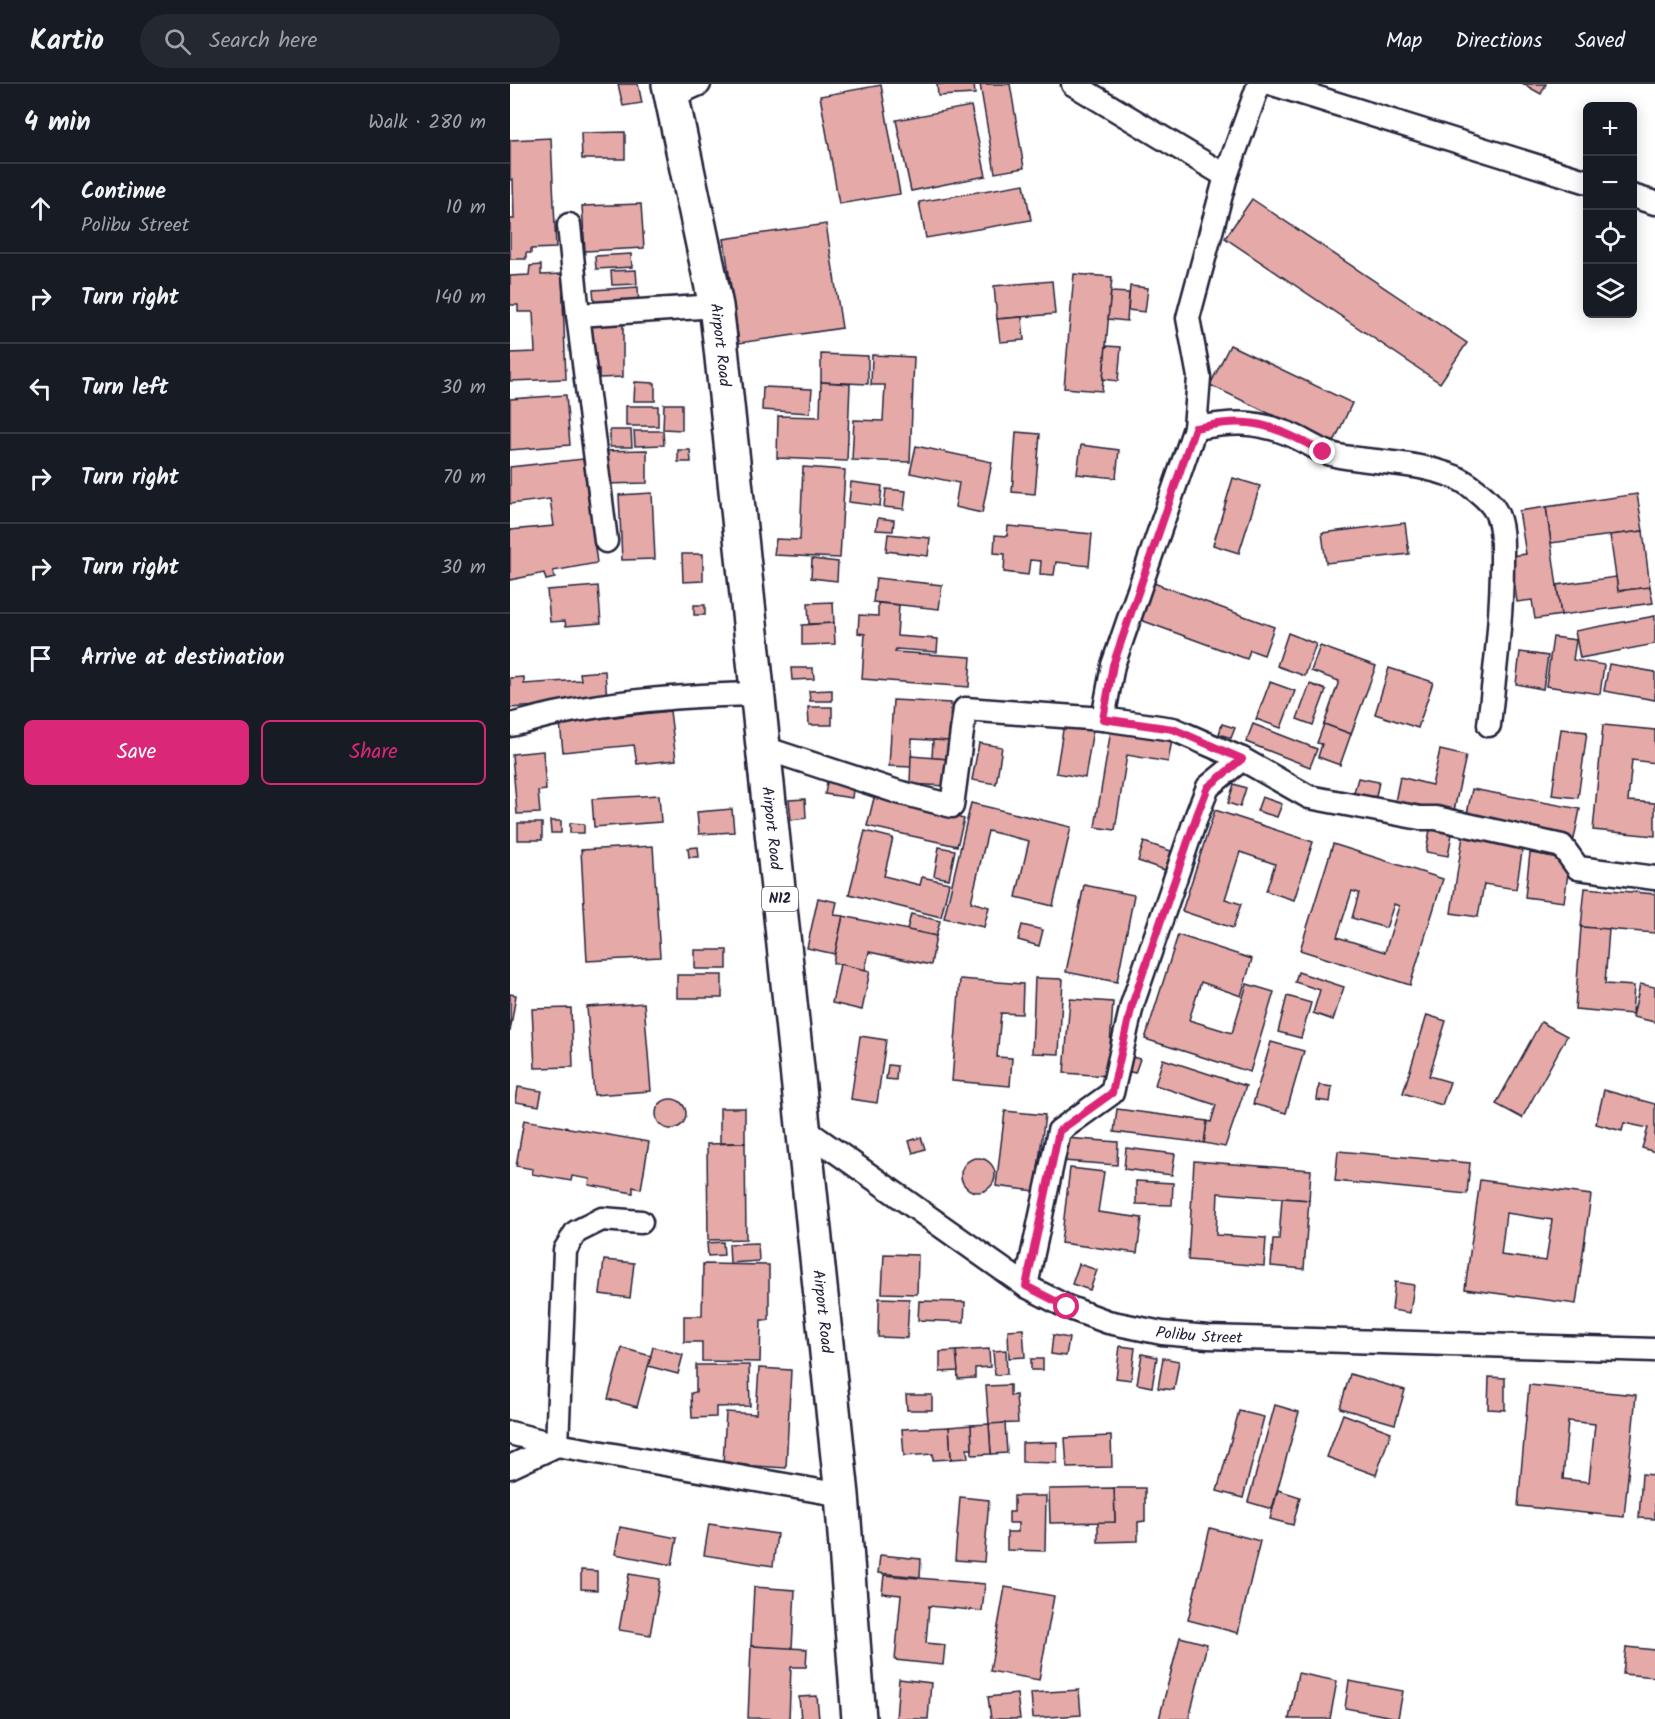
<!DOCTYPE html>
<meta charset="utf-8">
<style>
body{margin:0;font-family:Kalam,sans-serif;background:#242831;color:#f1f3f6}
.controls{position:absolute;right:18px;top:18px;display:grid;overflow:hidden;border-radius:9px;box-shadow:0 3px 15px #0003}
.controls button{width:54px;height:54px;display:grid;place-items:center;padding:0;border:0;border-bottom:2px solid #363941;background:#171b24;color:#f1f3f6;font:30px sans-serif}
.stop{position:absolute;width:18px;height:18px;margin:-14px;border:4px solid #db2777;border-radius:50%;background:#fff}
.stop.end{background:#db2777;border-color:#fff;box-shadow:0 2px 6px #0008}
.list{margin:0;padding:0;list-style:none}
h2{display:flex;justify-content:space-between;align-items:center;height:78px;margin:0;padding:0 24px;font-size:26px}
h2 small{font-size:20px;font-weight:400;color:#9ea1a6}
.list li{display:grid;grid-template-columns:39px 1fr auto;gap:18px;align-items:center;box-sizing:border-box;height:90px;padding:0 24px;border-top:2px solid #363941}
.list b{display:block;font-size:22px;white-space:nowrap}
.list p{margin:0;font-size:20px;white-space:nowrap;color:#9ea1a6}
.list em{font-size:20px;font-style:normal;color:#9ea1a6}
.actions{display:flex;gap:12px;padding:18px 24px}
.actions a{flex:1;padding:14px 0;border:2px solid #db2777;border-radius:9px;text-align:center;font-size:21px;color:#db2777}
.actions .main{background:#db2777;color:#fff}
.icon{flex:none;width:33px;height:33px;fill:none;stroke:currentColor;stroke-width:2;stroke-linecap:round;stroke-linejoin:round}
.map{position:relative;flex:none;width:1145px;height:1635px;overflow:hidden}
header{display:flex;align-items:center;gap:36px;box-sizing:border-box;height:84px;padding:0 30px;background:#171b24;border-bottom:2px solid #363941}
header strong{font-size:28px}
nav{display:flex;gap:33px;margin-inline-start:auto;font-size:21px}
.search{width:420px;height:54px;background:#242831;display:flex;align-items:center;gap:15px;box-sizing:border-box;padding:0 21px;border-radius:33px;color:#9ea1a6;font-size:22px}
main{display:flex}
aside{flex:1;background:#171b24}
.map>svg:first-child{display:block}
.building{fill:#e5aaa7;stroke:#22223b;stroke-width:1.5;fill-rule:evenodd}
.lines{fill:none;stroke-linecap:round;stroke-linejoin:round}
.minor-casing{stroke:#22223b;stroke-width:27}
.trunk-casing{stroke:#22223b;stroke-width:38}
.minor{stroke:#fff;stroke-width:22}
.trunk{stroke:#fff;stroke-width:33}
.route{stroke:#db2777;stroke-width:8}
.labels{text-anchor:middle;dominant-baseline:central;stroke-width:5;stroke-linejoin:round;paint-order:stroke}
.shield{fill:#fff;stroke:#646476;stroke-width:1.5}
.shield-label{font-size:15px;font-weight:bold;fill:#22223b}
.street-label{font-size:16px;fill:#22223b;stroke:#fff}
</style>
<header>
<strong>Kartio</strong>
<div class="search"><svg class="icon" aria-label="search" viewBox="0 0 24 24"><circle cx="10" cy="10" r="6"/><path d="M15 15l6 6"/></svg>Search here</div>
<nav><a>Map</a><a>Directions</a><a>Saved</a></nav>
</header>
<main>
<aside>
<h2>4 min<small>Walk · 280 m</small></h2>
<ul class="list">
<li><svg class="icon" aria-label="ahead" viewBox="0 0 24 24"><path d="M12 20V5M6 11l6-6 6 6"/></svg><div><b>Continue</b><p>Polibu Street</p></div><em>10 m</em></li>
<li><svg class="icon" aria-label="right" viewBox="0 0 24 24"><path d="M7 20v-9h11M14 6l5 5-5 5"/></svg><div><b>Turn right</b></div><em>140 m</em></li>
<li><svg class="icon" aria-label="left" viewBox="0 0 24 24"><path d="M17 20v-9H6M10 6l-5 5 5 5"/></svg><div><b>Turn left</b></div><em>30 m</em></li>
<li><svg class="icon" aria-label="right" viewBox="0 0 24 24"><path d="M7 20v-9h11M14 6l5 5-5 5"/></svg><div><b>Turn right</b></div><em>70 m</em></li>
<li><svg class="icon" aria-label="right" viewBox="0 0 24 24"><path d="M7 20v-9h11M14 6l5 5-5 5"/></svg><div><b>Turn right</b></div><em>30 m</em></li>
<li><svg class="icon" aria-label="arrive" viewBox="0 0 24 24"><path d="M6 21V4h12l-3 4 3 4H6"/></svg><div><b>Arrive at destination</b></div></li>
</ul>
<div class="actions"><a class="main">Save</a><a>Share</a></div>
</aside>
<div class="map">
<svg width="1145" height="1635" viewBox="0 0 1145 1635">
<rect width="100%" height="100%" fill="#fff"/>
<filter id="ink" filterUnits="userSpaceOnUse"><feTurbulence type="fractalNoise" baseFrequency=".0167" numOctaves="2"/><feDisplacementMap in="SourceGraphic" scale="12" xChannelSelector="R" yChannelSelector="G"/><feConvolveMatrix kernelMatrix="1 2 1 2 8 2 1 2 1" color-interpolation-filters="sRGB"/></filter>
<g filter="url(#ink)">
<g class="building">
<polygon points="108,0 128,0 132,19 113,22"/>
<polygon points="427,0 464,0 465,10 428,12"/>
<polygon points="470,0 500,0 514,84 485,89"/>
<polygon points="1013,0 1036,0 1031,10"/>
<polygon points="371,1 390,110 329,120 310,12"/>
<polygon points="461,22 476,92 401,107 386,36"/>
<polygon points="115,48 115,75 72,75 71,49"/>
<polygon points="41,54 46,164 21,165 21,169 16,169 16,175 0,175 0,135 4,135 3,95 0,96 0,56"/>
<polygon points="514,100 521,136 416,154 409,118"/>
<polygon points="742,115 957,259 930,299 715,154"/>
<polygon points="131,120 134,164 75,167 72,122"/>
<polygon points="316,140 332,244 229,259 214,155"/>
<polygon points="121,170 122,183 86,185 85,172"/>
<polygon points="31,181 31,191 52,190 56,295 0,297 0,269 25,268 23,228 8,228 8,221 0,221 0,192 19,191 20,182"/>
<polygon points="126,186 127,200 102,201 101,187"/>
<polygon points="564,190 602,193 592,307 554,304"/>
<polygon points="542,197 545,230 487,235 484,202"/>
<polygon points="620,202 638,204 635,228 618,226"/>
<polygon points="128,203 129,223 85,226 83,206"/>
<polygon points="601,208 619,209 617,237 598,235"/>
<polygon points="512,233 514,256 490,258 487,235"/>
<polygon points="77,240 113,240 113,293 89,294 89,285 77,285"/>
<polygon points="720,261 842,319 823,360 700,301"/>
<polygon points="596,262 611,263 608,297 593,295"/>
<polygon points="311,270 358,272 358,300 311,298"/>
<polygon points="362,271 404,273 400,378 342,376 344,336 373,337 375,301 361,301"/>
<polygon points="125,298 145,299 145,317 124,317"/>
<polygon points="311,298 340,300 337,377 267,374 268,332 310,333"/>
<polygon points="253,303 302,305 300,329 252,326"/>
<polygon points="56,311 60,361 0,366 0,315"/>
<polygon points="154,320 172,320 172,346 153,345"/>
<rect x="116" y="322" width="32" height="20"/>
<polygon points="100,346 121,346 122,363 100,363"/>
<polygon points="124,347 153,347 154,361 125,362"/>
<polygon points="506,348 530,350 525,410 502,408"/>
<polygon points="571,361 609,366 606,394 567,390"/>
<polygon points="406,362 482,378 472,429 445,423 449,399 400,389"/>
<polygon points="137,366 137,399 93,400 92,367"/>
<polygon points="168,366 180,366 181,378 168,378"/>
<polygon points="73,375 87,479 43,487 45,494 36,496 34,489 0,496 0,446 44,442 40,415 0,420 0,383"/>
<polygon points="293,383 335,386 330,474 264,471 266,455 290,456"/>
<polygon points="723,394 750,402 729,469 703,461"/>
<polygon points="341,398 372,402 370,422 339,418"/>
<polygon points="376,405 396,407 394,425 374,423"/>
<polygon points="142,409 145,475 112,476 109,411"/>
<polygon points="1127,410 1133,447 1041,459 1036,423"/>
<polygon points="1036,423 1051,531 1025,535 1022,516 1007,518 1001,472 1016,470 1009,427"/>
<polygon points="368,434 384,436 383,447 366,446"/>
<polygon points="895,439 899,470 816,479 812,449"/>
<polygon points="498,442 582,450 579,482 546,478 544,491 530,490 531,477 520,476 518,491 494,488 495,470 484,469 485,451 497,452"/>
<polygon points="1133,447 1140,503 1108,507 1100,451"/>
<polygon points="378,450 420,454 418,472 376,467"/>
<polygon points="172,470 193,470 193,497 173,498"/>
<polygon points="302,475 328,478 327,497 301,494"/>
<polygon points="1106,493 1108,507 1140,503 1143,519 1051,531 1047,501"/>
<polygon points="366,494 432,501 429,525 363,518"/>
<polygon points="641,498 764,543 754,571 740,566 737,575 628,535"/>
<polygon points="88,502 91,539 56,542 55,537 40,538 37,506"/>
<polygon points="323,518 324,539 299,540 298,519"/>
<polygon points="368,519 389,521 387,552 428,555 427,568 386,565 385,568 461,573 459,603 352,595 355,550 348,549 349,531 368,532"/>
<rect x="184" y="521" width="11" height="10"/>
<polygon points="1145,532 1145,560 1070,574 1065,547"/>
<polygon points="324,539 325,560 292,561 292,541"/>
<polygon points="778,549 806,560 795,592 767,582"/>
<polygon points="1043,553 1066,556 1063,576 1094,581 1090,610 1036,602"/>
<polygon points="810,562 866,582 841,650 814,640 829,597 801,587"/>
<polygon points="1010,568 1038,572 1033,605 1006,600"/>
<polygon points="1099,580 1145,588 1145,616 1094,607"/>
<polygon points="281,584 303,584 304,595 282,596"/>
<polygon points="879,584 923,598 908,644 865,630"/>
<polygon points="95,587 97,617 0,624 0,594 14,593 14,600 71,596 70,589"/>
<polygon points="760,598 785,607 771,644 746,635"/>
<polygon points="800,600 816,606 803,641 787,635"/>
<polygon points="322,606 322,617 300,617 299,607"/>
<polygon points="383,616 441,619 439,657 402,655 401,683 379,682"/>
<polygon points="298,623 322,623 322,641 299,641"/>
<polygon points="160,627 166,676 127,680 124,661 53,668 50,639"/>
<polygon points="554,640 583,645 575,694 546,689"/>
<polygon points="712,640 725,644 721,654 709,650"/>
<polygon points="743,640 807,665 800,683 736,658"/>
<polygon points="814,640 841,650 830,681 808,673 812,660 807,659"/>
<polygon points="1093,641 1145,646 1145,679 1122,676 1118,717 1145,719 1145,752 1083,746"/>
<polygon points="1051,645 1077,648 1068,714 1042,711"/>
<polygon points="601,646 662,656 658,678 617,671 605,746 585,743"/>
<polygon points="423,656 439,657 438,675 422,674"/>
<polygon points="469,659 492,663 486,700 462,696"/>
<polygon points="930,666 956,672 943,731 885,718 890,693 922,701"/>
<polygon points="33,667 36,706 28,707 30,729 7,730 2,670"/>
<polygon points="401,672 438,675 437,702 400,700"/>
<polygon points="318,692 344,696 342,714 315,710"/>
<polygon points="848,694 869,698 865,717 843,712"/>
<polygon points="724,700 736,704 730,723 718,719"/>
<polygon points="962,705 1070,725 1064,755 956,735"/>
<polygon points="149,711 151,738 84,743 82,715"/>
<polygon points="752,713 772,720 767,733 747,727"/>
<polygon points="364,714 454,735 447,762 357,742"/>
<polygon points="295,715 296,734 281,736 279,716"/>
<polygon points="461,719 561,743 543,822 506,813 519,757 478,747 461,818 479,823 474,843 434,834"/>
<polygon points="222,725 224,748 189,750 187,728"/>
<polygon points="705,726 803,758 784,816 756,807 765,780 730,768 715,815 731,820 723,844 672,827"/>
<polygon points="40,737 51,737 51,749 41,749"/>
<rect x="8" y="739" width="24" height="17"/>
<polygon points="60,739 74,740 74,749 60,749"/>
<polygon points="921,740 943,744 938,772 916,768"/>
<polygon points="355,747 383,754 374,792 410,801 412,793 439,799 431,833 339,810"/>
<polygon points="953,752 1013,762 1006,805 974,800 968,833 941,829"/>
<polygon points="634,758 661,767 655,786 628,777"/>
<path d="M823 760 933 795 900 901 790 866ZM842 807 849 809 842 834 876 844 884 820 889 822 875 868 827 853Z"/>
<polygon points="143,762 150,873 77,877 71,766"/>
<polygon points="188,763 189,773 179,773 178,764"/>
<polygon points="429,763 445,766 439,795 424,792"/>
<polygon points="1020,769 1060,775 1054,818 1015,813"/>
<polygon points="574,801 624,811 607,898 556,888"/>
<polygon points="1075,804 1145,810 1145,849 1071,843"/>
<polygon points="308,814 327,818 324,831 333,832 325,870 297,864"/>
<polygon points="401,830 430,837 426,852 397,846"/>
<polygon points="333,832 426,852 421,881 359,868 355,886 323,879"/>
<polygon points="512,841 533,846 529,862 508,856"/>
<polygon points="1071,843 1099,845 1095,900 1124,902 1122,930 1065,925"/>
<polygon points="668,851 742,875 731,912 691,898 679,936 722,949 737,900 764,908 740,988 635,955"/>
<rect x="185" y="866" width="32" height="19"/>
<polygon points="330,880 360,887 352,926 322,919"/>
<polygon points="788,888 834,903 823,936 803,929 810,906 785,898"/>
<rect x="167" y="891" width="45" height="23"/>
<polygon points="525,894 553,895 549,970 522,969"/>
<polygon points="450,895 513,900 512,930 491,929 487,973 502,974 500,1002 442,997"/>
<polygon points="1130,900 1145,903 1145,938 1123,933"/>
<polygon points="0,910 6,911 0,948"/>
<polygon points="777,912 801,919 791,954 768,948"/>
<polygon points="560,915 603,918 598,992 554,989"/>
<polygon points="134,919 141,1007 84,1011 77,923"/>
<polygon points="61,924 63,983 25,984 22,925"/>
<polygon points="917,931 936,937 919,992 940,998 932,1021 893,1009"/>
<polygon points="1031,938 1057,952 1012,1034 986,1020"/>
<polygon points="350,952 376,956 367,1019 341,1015"/>
<polygon points="761,958 794,967 776,1029 743,1020"/>
<polygon points="618,972 630,975 625,989 613,986"/>
<polygon points="653,975 736,1002 715,1063 694,1059 697,1037 701,1038 706,1021 645,1001"/>
<polygon points="378,981 387,982 386,996 376,995"/>
<polygon points="809,1001 822,1003 820,1018 807,1016"/>
<polygon points="8,1003 32,1007 29,1022 6,1018"/>
<polygon points="1094,1006 1145,1020 1145,1068 1132,1064 1138,1044 1114,1039 1112,1047 1086,1040"/>
<circle cx="161" cy="1030" r="15"/>
<rect x="210" y="1024" width="25" height="35"/>
<polygon points="607,1025 697,1037 694,1059 604,1048"/>
<polygon points="495,1027 535,1031 525,1107 486,1102"/>
<polygon points="14,1036 139,1058 131,1105 123,1103 123,1109 79,1101 80,1095 62,1092 61,1097 22,1090 23,1085 6,1082"/>
<polygon points="411,1053 415,1065 403,1069 399,1057"/>
<polygon points="555,1054 608,1058 607,1081 553,1077"/>
<polygon points="235,1059 236,1155 198,1156 197,1060"/>
<polygon points="616,1064 665,1070 662,1091 614,1085"/>
<polygon points="828,1067 960,1079 957,1110 825,1097"/>
<circle cx="468" cy="1091" r="17"/>
<polygon points="684,1077 801,1086 799,1116 708,1109 706,1151 756,1154 754,1182 678,1176"/>
<polygon points="560,1084 594,1088 588,1128 632,1134 627,1169 551,1159"/>
<path d="M970 1096 1081 1111 1066 1220 955 1205ZM996 1129 1042 1136 1036 1177 991 1171Z"/>
<polygon points="626,1097 663,1099 662,1121 626,1120"/>
<polygon points="772,1114 799,1116 794,1185 761,1182 763,1155 769,1155"/>
<polygon points="213,1158 214,1171 198,1172 197,1159"/>
<polygon points="248,1159 249,1177 220,1179 219,1160"/>
<polygon points="374,1170 408,1171 407,1210 372,1209"/>
<polygon points="94,1176 124,1179 120,1214 90,1210"/>
<polygon points="193,1180 259,1181 259,1236 251,1236 250,1278 192,1277 192,1258 174,1258 174,1232 192,1232"/>
<polygon points="569,1180 587,1186 580,1206 562,1200"/>
<polygon points="885,1198 904,1201 900,1229 882,1226"/>
<polygon points="369,1214 399,1215 397,1254 368,1253"/>
<polygon points="409,1217 455,1218 454,1238 408,1236"/>
<polygon points="513,1245 515,1273 499,1274 498,1246"/>
<polygon points="543,1251 559,1254 556,1272 541,1270"/>
<polygon points="610,1262 625,1264 621,1296 606,1294"/>
<polygon points="143,1263 173,1271 168,1290 138,1282"/>
<polygon points="112,1264 141,1272 127,1323 98,1315"/>
<polygon points="479,1265 480,1283 465,1284 465,1294 448,1295 446,1267"/>
<polygon points="496,1266 497,1290 485,1291 483,1267"/>
<polygon points="446,1267 448,1287 430,1288 430,1268"/>
<polygon points="632,1270 647,1273 642,1303 627,1300"/>
<polygon points="653,1274 669,1277 664,1306 648,1304"/>
<rect x="521" y="1275" width="12" height="11"/>
<polygon points="186,1281 239,1281 240,1322 206,1323 206,1333 182,1334 181,1309 186,1308"/>
<polygon points="249,1284 281,1286 276,1384 213,1380 216,1328 246,1330"/>
<polygon points="840,1290 895,1306 885,1340 830,1324"/>
<polygon points="979,1293 995,1294 995,1326 978,1325"/>
<polygon points="500,1301 500,1312 506,1311 508,1339 479,1340 476,1302"/>
<path d="M1019 1301 1126 1311 1114 1433 1008 1422ZM1058 1337 1085 1340 1079 1398 1053 1395Z"/>
<polygon points="396,1311 422,1311 422,1326 397,1326"/>
<polygon points="765,1321 789,1328 762,1425 738,1418"/>
<polygon points="729,1327 754,1333 733,1414 707,1407"/>
<polygon points="833,1330 881,1348 866,1391 817,1373"/>
<polygon points="495,1339 497,1369 481,1370 479,1340"/>
<polygon points="479,1340 481,1370 462,1371 461,1341"/>
<polygon points="461,1341 462,1365 457,1365 458,1374 441,1375 439,1343"/>
<polygon points="439,1343 441,1375 423,1376 423,1370 394,1372 392,1345"/>
<polygon points="601,1352 602,1383 557,1384 555,1354"/>
<polygon points="547,1358 547,1379 512,1378 512,1359"/>
<polygon points="1132,1390 1145,1391 1145,1435 1129,1434"/>
<polygon points="604,1404 635,1404 635,1437 628,1438 628,1457 588,1458 588,1438 605,1438"/>
<polygon points="604,1404 605,1438 540,1439 539,1405"/>
<polygon points="768,1406 790,1413 783,1441 760,1435"/>
<polygon points="504,1412 536,1412 535,1467 497,1466 497,1448 508,1448 508,1439 499,1439 499,1428 504,1428"/>
<polygon points="450,1413 479,1416 474,1478 445,1476"/>
<polygon points="199,1440 267,1450 263,1482 194,1471"/>
<polygon points="110,1443 167,1454 162,1481 105,1470"/>
<polygon points="700,1444 750,1457 728,1549 678,1536"/>
<polygon points="370,1471 411,1475 410,1493 368,1489"/>
<polygon points="71,1486 87,1487 87,1506 71,1505"/>
<polygon points="119,1490 150,1495 140,1551 109,1546"/>
<polygon points="374,1491 475,1500 472,1527 419,1522 416,1559 435,1561 433,1581 385,1576 391,1511 372,1509"/>
<polygon points="244,1503 285,1506 282,1565 241,1562"/>
<polygon points="495,1503 544,1512 529,1596 480,1587"/>
<polygon points="670,1553 697,1560 679,1635 649,1635"/>
<polygon points="241,1562 297,1565 296,1583 281,1583 279,1635 238,1634"/>
<polygon points="1116,1563 1145,1566 1145,1593 1113,1590"/>
<polygon points="788,1589 827,1597 820,1635 779,1635"/>
<polygon points="389,1595 421,1599 418,1635 386,1635"/>
<polygon points="839,1597 893,1607 888,1634 835,1624"/>
<polygon points="569,1606 571,1631 523,1634 521,1609"/>
<polygon points="507,1610 510,1635 481,1635 478,1613"/>
<polygon points="307,1612 309,1635 291,1635 289,1613"/>
</g>
<g class="lines">
<defs>
<g id="minor">
<polyline points="563,0 716,92"/>
<polyline points="763,0 1078,98"/>
<polyline points="162,12 189,0"/>
<polyline points="1122,112 1145,119"/>
<polyline points="59,141 68,231"/>
<path d="M685 344C721 338 744 336 779 350 797 357 808 368 829 372 867 379 908 378 945 393 958 399 979 414 986 428 993 443 992 461 992 477 992 532 985 586 979 641"/>
<polyline points="96,457 68,231 206,222"/>
<polyline points="593,635 603,581 685,344 689,293 678,234 716,92 749,0"/>
<path d="M0 641C15 638 30 633 45 630 112 616 180 611 248 610"/>
<polyline points="254,664 388,708 442,722 455,625 593,635 663,645 732,675 799,713 910,734 926,734 1052,762 1068,784 1145,794"/>
<path id="s1" d="M294 1045 516 1202 557 1223 598 1238 652 1249 698 1253 1145 1266"/>
<polyline points="516,1202 549,1047 602,1009 622,921 687,731 698,703 732,675"/>
<polyline points="0,1349 47,1361 332,1411"/>
<polyline points="0,1383 47,1361 55,1166 66,1148 92,1135 131,1138"/>
</g>
<g id="trunk">
<path id="s2" d="M159 0 206 222 211 264 332 1411 349 1635"/>
</g>
</defs>
<use href="#minor" class="minor-casing"/>
<use href="#trunk" class="trunk-casing"/>
<use href="#minor" class="minor"/>
<use href="#trunk" class="trunk"/>
</g>
</g>
<g class="lines" filter="url(#ink)">
<path class="route" d="M557 1223 516 1202 549 1047 602 1009 622 921 687 731 698 703 732 675 663 645 593 635 603 581 685 344C702 341 720 337 738 339 764 341 790 356 813 368"/>
</g>
<g class="labels">
<rect class="shield" x="252" y="803" width="36" height="24" rx="4.5"/>
<g class="shield-label">
<text x="270" y="815">N12</text>
</g>
<g class="street-label">
<text stroke="none"><textPath href="#s2" startOffset="266">Airport Road</textPath></text>
<text stroke="none"><textPath href="#s2" startOffset="752">Airport Road</textPath></text>
<text stroke="none"><textPath href="#s2" startOffset="1238">Airport Road</textPath></text>
<text stroke="none"><textPath href="#s1" startOffset="454">Polibu Street</textPath></text>
</g>
</g>
</svg>
<div class="controls">
<button>+</button>
<button>−</button>
<button><svg class="icon" aria-label="locate" viewBox="0 0 24 24"><circle cx="12" cy="12" r="6"/><path d="M12 2v4M12 18v4M2 12h4M18 12h4"/></svg></button>
<button><svg class="icon" aria-label="layers" viewBox="0 0 24 24"><path d="M12 4l9 5-9 5-9-5zM3 14l9 5 9-5"/></svg></button>
</div>
<div class="stop" style="left:557px;top:1223px"></div>
<div class="stop end" style="left:813px;top:368px"></div>
</div>
</main>
